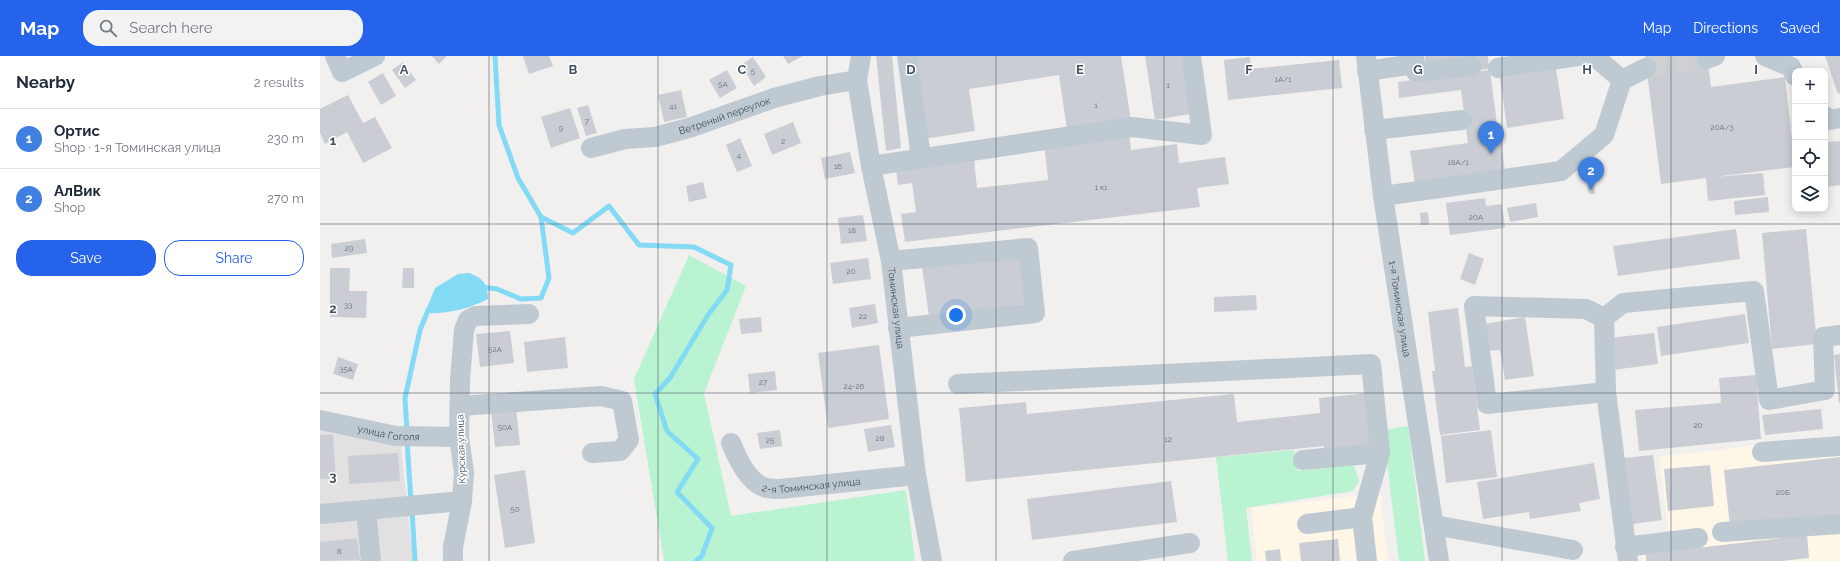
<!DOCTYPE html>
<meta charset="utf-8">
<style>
body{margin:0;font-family:Raleway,sans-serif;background:#f2f2f3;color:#1f2937}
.controls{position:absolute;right:12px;top:12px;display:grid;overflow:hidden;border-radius:8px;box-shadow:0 2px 10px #0003}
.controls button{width:36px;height:36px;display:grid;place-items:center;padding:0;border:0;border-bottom:1px solid #e0e1e3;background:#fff;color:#1f2937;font:20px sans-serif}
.you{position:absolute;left:636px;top:259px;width:14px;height:14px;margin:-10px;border:3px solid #fff;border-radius:50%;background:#1a73e8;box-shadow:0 0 0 6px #1a73e833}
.badge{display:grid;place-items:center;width:26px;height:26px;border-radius:50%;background:#2563eb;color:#fff;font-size:13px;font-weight:700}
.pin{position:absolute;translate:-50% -33px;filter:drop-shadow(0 1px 2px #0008)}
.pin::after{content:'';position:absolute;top:21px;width:14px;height:12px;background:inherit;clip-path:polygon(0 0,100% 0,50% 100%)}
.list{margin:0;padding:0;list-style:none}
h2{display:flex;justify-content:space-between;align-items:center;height:52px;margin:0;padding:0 16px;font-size:17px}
h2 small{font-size:13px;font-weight:400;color:#747a83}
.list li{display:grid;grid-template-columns:26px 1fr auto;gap:12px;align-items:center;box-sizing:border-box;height:60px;padding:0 16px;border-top:1px solid #e0e1e3}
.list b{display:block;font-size:15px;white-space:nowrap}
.list p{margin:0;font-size:13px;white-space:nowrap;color:#747a83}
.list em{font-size:13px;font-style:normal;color:#747a83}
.actions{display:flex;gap:8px;padding:12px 16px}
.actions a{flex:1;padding:9px 0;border:1px solid #2563eb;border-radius:16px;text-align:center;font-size:14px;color:#2563eb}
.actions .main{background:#2563eb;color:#fff}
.icon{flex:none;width:22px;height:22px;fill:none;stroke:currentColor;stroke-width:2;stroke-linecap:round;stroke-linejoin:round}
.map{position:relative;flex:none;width:1520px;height:505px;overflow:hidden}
header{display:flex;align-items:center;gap:24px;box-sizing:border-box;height:56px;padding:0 20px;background:#2563eb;color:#fff}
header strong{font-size:19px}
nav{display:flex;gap:22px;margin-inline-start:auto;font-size:14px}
.search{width:280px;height:36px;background:#f2f2f3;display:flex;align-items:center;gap:10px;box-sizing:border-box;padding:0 14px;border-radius:16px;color:#747a83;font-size:15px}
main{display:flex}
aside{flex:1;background:#fff}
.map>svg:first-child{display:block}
.commercial{fill:#fef7e7}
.education{fill:#e3e0e1}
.green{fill:#b9f3d1}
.water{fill:#83daf4}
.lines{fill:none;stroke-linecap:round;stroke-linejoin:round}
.stream{stroke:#83daf4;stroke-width:5}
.building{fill:#caced4}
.minor-tunnel{stroke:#cfd0d2;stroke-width:20;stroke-dasharray:20 10;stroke-linecap:butt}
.minor{stroke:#bec9d2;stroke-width:20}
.grid{fill:none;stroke:#45525e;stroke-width:1;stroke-opacity:0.55}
.labels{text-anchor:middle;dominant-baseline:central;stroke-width:3;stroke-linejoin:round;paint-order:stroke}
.number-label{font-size:8px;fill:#66717c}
.street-label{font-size:10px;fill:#45525e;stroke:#fff}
.grid-label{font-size:13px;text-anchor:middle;font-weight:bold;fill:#45525e;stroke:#fff;stroke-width:3;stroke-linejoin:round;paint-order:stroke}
</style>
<header>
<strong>Map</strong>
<div class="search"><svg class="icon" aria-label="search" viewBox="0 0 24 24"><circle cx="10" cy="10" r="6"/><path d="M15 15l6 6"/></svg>Search here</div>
<nav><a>Map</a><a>Directions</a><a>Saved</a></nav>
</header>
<main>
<aside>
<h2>Nearby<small>2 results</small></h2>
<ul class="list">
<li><span class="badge" style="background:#3f7fe0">1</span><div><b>Ортис</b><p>Shop · 1-я Томинская улица</p></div><em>230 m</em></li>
<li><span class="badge" style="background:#3f7fe0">2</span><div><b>АлВик</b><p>Shop</p></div><em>270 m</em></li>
</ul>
<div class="actions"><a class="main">Save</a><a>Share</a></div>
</aside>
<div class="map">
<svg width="1520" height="505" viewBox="0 0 1520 505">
<rect width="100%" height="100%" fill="#f2efef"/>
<g class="commercial">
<polygon points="1520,379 1520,505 1323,505 1320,496 1351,492 1339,401"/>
<polygon points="1060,437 1068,505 937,505 931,452"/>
</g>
<polygon class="education" points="0,375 81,390 93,505 0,505"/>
<g class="green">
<polygon points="369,199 426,230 384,337 411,460 586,434 595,505 344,505 314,323"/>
<polygon points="1088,370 1105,505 1079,505 1063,374"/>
<polygon points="974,394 978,415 1034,409 1039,425 1033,435 926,452 932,505 908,505 896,401"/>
</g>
<path class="water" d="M149 217C164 223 167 227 168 243 148 253 128 258 105 257L115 232 138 218Z"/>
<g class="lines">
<g class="stream">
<polyline points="175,0 179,69 198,122 221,161 253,177 289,150 319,189 374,191 411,209 407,234 388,259 350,322 335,338 347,375 378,403 357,436 392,472 382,500 376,505"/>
<polyline points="161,231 177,233 201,243 221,242 229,222 221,161"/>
<polyline points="87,376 85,342 100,274 109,252"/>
<polyline points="87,384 91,446"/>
<polyline points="92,454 95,505"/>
</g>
</g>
<g class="building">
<polygon points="112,0 126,0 126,1 119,8"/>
<polygon points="203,0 229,0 233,10 209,18"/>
<polygon points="463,0 483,0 468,8"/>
<polygon points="556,0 572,0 581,92 566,95"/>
<polygon points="591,0 801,0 811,65 747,74 739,19 649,33 655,75 604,83"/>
<polygon points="825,0 861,0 870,58 835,64"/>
<polygon points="1105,0 1168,0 1169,13 1156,14 1106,10"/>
<polygon points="1325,0 1387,0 1391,31 1465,21 1475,111 1394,121 1443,117 1445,139 1388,145 1386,122 1341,128"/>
<polygon points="1505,0 1520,0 1520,37 1518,38"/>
<polygon points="433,1 446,21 434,30 421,9"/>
<polygon points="930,1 931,13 1019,4 1022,32 908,44 904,4"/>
<polygon points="83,6 96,24 85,32 72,14"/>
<polygon points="1236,13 1244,63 1187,72 1180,22"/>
<polygon points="407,14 417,32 400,42 389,24"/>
<polygon points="1170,14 1179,84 1181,83 1185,116 1095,128 1090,95 1148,87 1141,34 1079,42 1078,26"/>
<polygon points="63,17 76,40 61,49 48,26"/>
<polygon points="361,34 367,61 344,66 338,39"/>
<polygon points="28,39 43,67 55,61 72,92 43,107 27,76 5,88 0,77 0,53"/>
<polygon points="268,49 277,77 266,80 257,52"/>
<polygon points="250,52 260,82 231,92 221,61"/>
<polygon points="473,66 481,87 452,99 444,78"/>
<polygon points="809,76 811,94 857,88 859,107 905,101 909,128 877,132 880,151 585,186 581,158 596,156 592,127 578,129 576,112 654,103 657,132 728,124 724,86"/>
<polygon points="420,82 432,110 417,116 406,89"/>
<polygon points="1520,85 1520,129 1505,131 1505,86"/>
<polygon points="530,96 535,117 505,123 501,102"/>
<polygon points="383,126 387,142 369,146 366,130"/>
<polygon points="1274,129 1275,138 1269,138 1267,130"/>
<polygon points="1448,141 1449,156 1415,159 1414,145"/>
<polygon points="1165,142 1166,150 1182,148 1185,172 1130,179 1126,147"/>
<polygon points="1216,147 1218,161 1190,166 1187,152"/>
<polygon points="1108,156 1109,169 1101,169 1100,157"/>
<polygon points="543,159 547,185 521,188 518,162"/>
<polygon points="1416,173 1420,203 1298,220 1293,190"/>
<polygon points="1486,173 1497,288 1452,293 1442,177"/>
<polygon points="45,183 47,197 12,202 11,188"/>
<polygon points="1149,197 1164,203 1155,229 1140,223"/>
<polygon points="707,198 714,247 609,260 602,211"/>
<polygon points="548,202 551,223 513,228 510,207"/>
<polygon points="10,212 30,212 29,235 47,235 46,262 10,261"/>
<polygon points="83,212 94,212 94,232 82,232"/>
<polygon points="936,239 937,254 894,256 894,241"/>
<polygon points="555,248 558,267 532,272 529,252"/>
<polygon points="1138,252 1145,311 1152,310 1160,374 1120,379 1112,315 1115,315 1108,256"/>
<polygon points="1425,258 1429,287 1341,300 1337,271"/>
<polygon points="441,261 442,276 421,278 419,263"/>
<polygon points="1205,261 1214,320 1185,324 1180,294 1168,295 1164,268"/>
<polygon points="190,275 194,307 160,311 156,278"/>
<polygon points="1334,277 1338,308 1293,314 1289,282"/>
<polygon points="245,281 248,312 207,316 204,286"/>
<polygon points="559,289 569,363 508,372 498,297"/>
<polygon points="1520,298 1520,347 1519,347 1514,299"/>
<polygon points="18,301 38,308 33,324 13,318"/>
<polygon points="455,315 457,334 430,337 428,318"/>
<polygon points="1436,319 1441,383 1319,395 1315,354 1401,347 1399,322"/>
<polygon points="1049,337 1054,391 1004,396 1004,390 646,426 639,352 706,346 707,358 914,338 917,366 1000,357 999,342"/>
<polygon points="196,351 200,389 175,391 171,354"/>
<polygon points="1501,353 1503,373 1445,379 1442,359"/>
<polygon points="571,369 575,391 548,396 544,373"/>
<polygon points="460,374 462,390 440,393 437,377"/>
<polygon points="1171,374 1177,421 1126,427 1121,380"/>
<polygon points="13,378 16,422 0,423 0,379"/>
<polygon points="78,397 80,425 29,428 28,400"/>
<polygon points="1333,399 1342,464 1313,468 1304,402"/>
<polygon points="1520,401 1520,458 1410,471 1404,414"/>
<polygon points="1274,407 1280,443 1259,447 1261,455 1210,463 1209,456 1163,463 1157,426"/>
<polygon points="1390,409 1394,450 1348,455 1344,413"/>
<polygon points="205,414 215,487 185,492 174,419"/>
<polygon points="851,425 857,466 712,484 707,443"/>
<polygon points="1487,479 1489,502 1462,505 1326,505 1326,498"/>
<polygon points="37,482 40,504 0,505 0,486"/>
<polygon points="1018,483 1020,505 981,505 979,487"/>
<polygon points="960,493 961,505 946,505 945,495"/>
</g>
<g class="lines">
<polyline class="minor-tunnel" points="1326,12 1387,3"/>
<g class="minor">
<polyline points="15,0 22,16 55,0"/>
<path id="s1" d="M541 0 537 24 551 110 571 205 596 419 612 505"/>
<polyline points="587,0 601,101"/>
<path id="s2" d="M1046 0 1063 140 1119 505"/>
<polyline points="1094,0 1096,16 1152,10"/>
<polyline points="1274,0 1302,24"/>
<polyline points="1445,0 1471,11 1475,20"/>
<polyline points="1387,3 1395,0"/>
<polyline points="1178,12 1258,0"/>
<polyline points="1047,15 1094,8"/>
<polyline points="1505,60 1510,64 1520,62"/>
<polyline points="1054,74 1142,64"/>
<path id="s3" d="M271 92 305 83 335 81 369 72 454 42 500 30 537 24"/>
<polyline points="551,110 812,71 882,79 871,0"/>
<polyline points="1063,140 1241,115 1284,79 1302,24 1326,12"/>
<polyline points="571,205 708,192 715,257 578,272"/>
<polyline points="1284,262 1286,336 1308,505"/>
<polyline points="638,328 1051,308 1060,397 1042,461"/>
<polyline points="1286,336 1167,348 1154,250 1266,253 1284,262 1303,247 1434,235 1449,344 1505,334 1503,281 1520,279"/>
<polyline points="140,350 281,340 302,345 309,384 300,395 272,397"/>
<path id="s4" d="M0 364 76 380 139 381"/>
<path id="s5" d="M411 387C417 402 429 428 447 432 451 433 456 433 460 433L596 419"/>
<polyline points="1442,396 1520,390"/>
<polyline points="983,404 1060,397"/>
<polyline points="46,454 51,505"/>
<polyline points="0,458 142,445"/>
<polyline points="987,468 1042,461 1047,505"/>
<polyline points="1114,469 1253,494"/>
<polyline points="1402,476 1520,468"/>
<polyline points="1305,491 1378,482"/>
<polyline points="133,505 133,491 142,445 144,416 139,381 140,324 144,274 148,264 155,260 209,258"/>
<polyline points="753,505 870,487"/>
</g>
</g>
<path class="grid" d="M169 0V505M338 0V505M507 0V505M676 0V505M844 0V505M1013 0V505M1182 0V505M1351 0V505M0 168H1520M0 337H1520"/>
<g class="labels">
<g class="number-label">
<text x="433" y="15">5</text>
<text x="963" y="23">1А/1</text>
<text x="403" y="28">5А</text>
<text x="848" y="29">1</text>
<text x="776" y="49">1</text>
<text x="353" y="50">41</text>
<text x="267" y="65">7</text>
<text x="1402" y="71">20А/3</text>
<text x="241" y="72">9</text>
<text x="463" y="85">2</text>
<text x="419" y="99">4</text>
<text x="1138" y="106">18А/1</text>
<text x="518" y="110">16</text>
<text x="781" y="131">1 к1</text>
<text x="1156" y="161">20А</text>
<text x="532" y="174">18</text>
<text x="29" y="192">29</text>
<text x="531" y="215">20</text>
<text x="28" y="249">33</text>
<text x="543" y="260">22</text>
<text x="175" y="293">52А</text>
<text x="26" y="313">35А</text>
<text x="443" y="326">27</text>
<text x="534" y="330">24-26</text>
<text x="1378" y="369">20</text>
<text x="185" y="371">50А</text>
<text x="560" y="382">28</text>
<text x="848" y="383">12</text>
<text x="450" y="384">25</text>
<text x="1463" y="436">20Б</text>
<text x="195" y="453">50</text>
<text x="19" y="495">8</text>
</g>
<g class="street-label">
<text stroke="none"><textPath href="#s3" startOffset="138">Ветреный переулок</textPath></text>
<text stroke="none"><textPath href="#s1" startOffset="256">Томинская улица</textPath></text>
<text stroke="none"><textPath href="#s2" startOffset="255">1-я Томинская улица</textPath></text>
<text stroke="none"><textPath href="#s4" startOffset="70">улица Гоголя</textPath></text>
<text transform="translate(141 393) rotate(-92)">Курская улица</text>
<text stroke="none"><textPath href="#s5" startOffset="104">2-я Томинская улица</textPath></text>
</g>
</g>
<g class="grid-label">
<text x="84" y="18">A</text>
<text x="253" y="18">B</text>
<text x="422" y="18">C</text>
<text x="591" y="18">D</text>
<text x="760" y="18">E</text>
<text x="929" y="18">F</text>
<text x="1098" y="18">G</text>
<text x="1267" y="18">H</text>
<text x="1436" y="18">I</text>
<text x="13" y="89">1</text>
<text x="13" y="257">2</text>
<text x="13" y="425">3</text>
</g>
</svg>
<div class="controls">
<button>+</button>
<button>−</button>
<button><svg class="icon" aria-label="locate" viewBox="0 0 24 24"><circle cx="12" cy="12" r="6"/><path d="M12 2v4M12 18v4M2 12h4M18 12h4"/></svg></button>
<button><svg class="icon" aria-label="layers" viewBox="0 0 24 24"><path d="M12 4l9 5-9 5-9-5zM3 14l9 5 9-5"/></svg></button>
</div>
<div class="you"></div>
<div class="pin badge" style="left:1171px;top:98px;background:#3f7fe0">1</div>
<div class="pin badge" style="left:1271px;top:134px;background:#3f7fe0">2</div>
</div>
</main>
